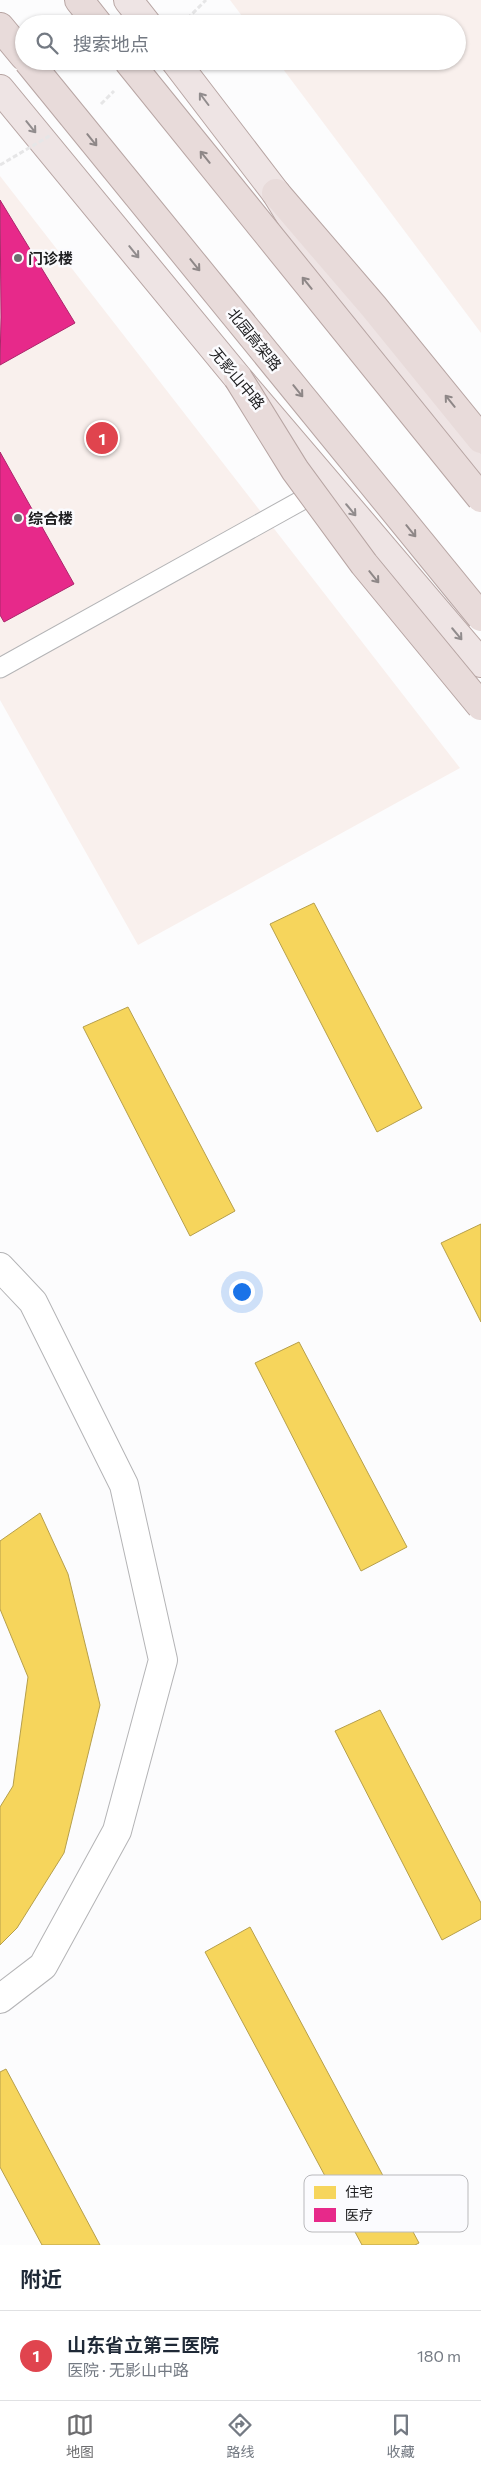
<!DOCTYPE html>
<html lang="zh">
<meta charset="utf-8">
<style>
body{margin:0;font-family:Commissioner,"Noto Sans SC",sans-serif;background:#f2f2f3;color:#1f2937}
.you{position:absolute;left:241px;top:1291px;width:18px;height:18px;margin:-12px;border:4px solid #fff;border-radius:50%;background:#1a73e8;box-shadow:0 0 0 8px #1a73e833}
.badge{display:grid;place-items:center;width:32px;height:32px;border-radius:50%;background:#6d6d6f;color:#fff;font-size:16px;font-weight:700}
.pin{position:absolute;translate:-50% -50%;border:2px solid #fff;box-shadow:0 1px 5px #0006}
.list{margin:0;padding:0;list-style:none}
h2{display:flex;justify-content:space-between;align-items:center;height:65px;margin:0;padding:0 20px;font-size:21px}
h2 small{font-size:16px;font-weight:400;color:#747a83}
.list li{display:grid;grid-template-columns:32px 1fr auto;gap:15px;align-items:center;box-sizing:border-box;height:90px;padding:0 20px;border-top:1px solid #e0e1e3}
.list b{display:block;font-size:19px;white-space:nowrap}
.list p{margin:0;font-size:16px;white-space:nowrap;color:#747a83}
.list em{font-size:16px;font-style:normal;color:#747a83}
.icon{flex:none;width:28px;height:28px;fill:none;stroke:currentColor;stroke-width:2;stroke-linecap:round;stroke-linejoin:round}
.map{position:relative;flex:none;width:481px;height:2245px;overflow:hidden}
.search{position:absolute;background:#fff;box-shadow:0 1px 4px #0004;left:15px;right:15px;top:15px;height:55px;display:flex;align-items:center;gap:12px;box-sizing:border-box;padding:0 18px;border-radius:28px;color:#747a83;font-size:19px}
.sheet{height:155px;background:#fff}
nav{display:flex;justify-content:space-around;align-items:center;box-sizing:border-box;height:70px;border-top:1px solid #e0e1e3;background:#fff;font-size:14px;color:#747a83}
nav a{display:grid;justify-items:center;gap:2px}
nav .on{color:#6d6d6f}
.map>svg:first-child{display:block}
.medical{fill:#f9f0ed}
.homes{fill:#f6d55c;stroke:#b69f4b}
.health{fill:#e7298a;stroke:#ab266b}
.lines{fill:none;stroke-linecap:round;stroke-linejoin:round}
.service-casing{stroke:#b4b4b6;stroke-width:21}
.minor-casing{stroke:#b4b4b6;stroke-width:30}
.primary-casing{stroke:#b7a5a3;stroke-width:30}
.trunk-casing{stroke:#b7a5a3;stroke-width:30}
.path{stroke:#e6e6e7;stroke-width:3;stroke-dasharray:5 2.5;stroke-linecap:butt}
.service{stroke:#fff;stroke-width:19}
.minor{stroke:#fff;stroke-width:28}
.primary{stroke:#eee4e4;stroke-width:28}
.trunk{stroke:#e8dbda;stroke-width:28}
.trunk-bridge-casing{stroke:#b7a5a3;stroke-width:30;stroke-linecap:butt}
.path-bridge{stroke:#e6e6e7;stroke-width:3;stroke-dasharray:5 2.5;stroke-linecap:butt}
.trunk-bridge{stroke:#e8dbda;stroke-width:28}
.oneway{stroke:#918c8d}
.oneway2{stroke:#8e8787}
.poi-dot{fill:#6d6d6f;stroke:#fbfbfe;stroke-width:2}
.labels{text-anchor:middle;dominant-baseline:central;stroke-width:5;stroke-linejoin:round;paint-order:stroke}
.poi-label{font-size:15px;font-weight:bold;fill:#202022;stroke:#fbfbfe;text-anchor:start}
.street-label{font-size:15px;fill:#202022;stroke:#fbfbfe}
.key{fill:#fbfbfe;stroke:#b9b9bc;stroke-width:1}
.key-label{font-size:14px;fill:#202022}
</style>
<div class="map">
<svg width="481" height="2245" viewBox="0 0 481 2245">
<rect width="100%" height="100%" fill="#fcfcfd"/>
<g class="medical">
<polygon points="230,0 481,0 481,333 277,61 457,61 457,24 248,24"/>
<polygon points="0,176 460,768 138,945 0,700"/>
</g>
<g class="homes">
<polygon points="314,903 422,1108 377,1132 270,924"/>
<polygon points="128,1007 235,1211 190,1236 83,1027"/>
<polygon points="481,1224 481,1322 441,1243"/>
<polygon points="299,1342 407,1547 361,1571 255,1363"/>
<polygon points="40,1513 68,1574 100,1705 64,1853 17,1928 0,1945 0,1807 13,1786 28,1677 0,1609 0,1541"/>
<polygon points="380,1710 481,1903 481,1919 442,1940 335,1731"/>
<polygon points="250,1927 419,2243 415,2245 362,2245 205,1952"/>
<polygon points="6,2069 100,2245 42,2245 0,2167 0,2072"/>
</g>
<g class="health">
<polygon points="0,200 75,323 0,365 1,317"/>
<polygon points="0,452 74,584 4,622 0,615"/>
</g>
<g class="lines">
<defs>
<polyline id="service" points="0,668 322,489"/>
<polyline id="minor" points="0,1267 33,1302 124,1485 163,1660 117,1831 43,1966 0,1999"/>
<g id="primary">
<polyline points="128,0 147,24"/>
<polyline points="175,61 276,193 348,310 481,476"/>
<polyline points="0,89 238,378 481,663"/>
</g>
<g id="trunk">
<polyline points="79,0 98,24"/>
<polyline points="0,27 24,56"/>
<polyline points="276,193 373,306 481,439"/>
</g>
</defs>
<use href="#service" class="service-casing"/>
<use href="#minor" class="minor-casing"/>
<use href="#primary" class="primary-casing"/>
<use href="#trunk" class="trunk-casing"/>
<polyline class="path" points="182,24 206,0"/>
<use href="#service" class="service"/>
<use href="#minor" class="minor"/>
<use href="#primary" class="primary"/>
<use href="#trunk" class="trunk"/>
<defs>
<g id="trunk-bridge">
<polyline points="28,61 481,617"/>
<polyline points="128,61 481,498"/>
<polyline points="238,378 295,470 364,564 481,706"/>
</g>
</defs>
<use href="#trunk-bridge" class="trunk-bridge-casing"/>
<g class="path-bridge">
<polyline points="101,104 114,91"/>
<polyline points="0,165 51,135"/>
</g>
<use href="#trunk-bridge" class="trunk-bridge"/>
</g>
<defs><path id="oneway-shaft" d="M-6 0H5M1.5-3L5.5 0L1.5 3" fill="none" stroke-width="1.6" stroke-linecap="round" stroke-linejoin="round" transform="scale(1.25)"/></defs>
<g class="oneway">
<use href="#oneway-shaft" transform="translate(204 99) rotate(-127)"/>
<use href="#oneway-shaft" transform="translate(31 127) rotate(51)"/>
<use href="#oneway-shaft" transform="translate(134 252) rotate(51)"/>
<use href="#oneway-shaft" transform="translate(351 510) rotate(50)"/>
<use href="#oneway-shaft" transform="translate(457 634) rotate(50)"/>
</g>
<g class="oneway2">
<use href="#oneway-shaft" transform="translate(92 140) rotate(51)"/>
<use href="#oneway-shaft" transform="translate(205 157) rotate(-129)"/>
<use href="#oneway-shaft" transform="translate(195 265) rotate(51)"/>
<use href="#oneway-shaft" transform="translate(307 283) rotate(-129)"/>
<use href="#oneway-shaft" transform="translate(298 391) rotate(51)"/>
<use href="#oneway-shaft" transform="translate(450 401) rotate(-129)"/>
<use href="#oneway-shaft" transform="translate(411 531) rotate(51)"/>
<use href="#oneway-shaft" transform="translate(374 577) rotate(51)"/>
</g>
<g class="poi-dot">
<circle cx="18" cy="258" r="5"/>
<circle cx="18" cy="518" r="5"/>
</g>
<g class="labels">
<g class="poi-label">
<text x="28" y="258">门诊楼</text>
<text x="28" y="518">综合楼</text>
</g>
<g class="street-label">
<text transform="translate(255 339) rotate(51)">北园高架路</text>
<text transform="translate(238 378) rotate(50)">无影山中路</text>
</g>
</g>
<rect x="304" y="2175" width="164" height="57" rx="8" class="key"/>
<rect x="314" y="2186" width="22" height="13" fill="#f6d55c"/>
<rect x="314" y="2208" width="22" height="14" fill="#e7298a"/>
<g class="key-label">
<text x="345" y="2197">住宅</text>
<text x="345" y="2220">医疗</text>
</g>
</svg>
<div class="you"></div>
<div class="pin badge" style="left:102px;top:438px;background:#e0444e">1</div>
<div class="search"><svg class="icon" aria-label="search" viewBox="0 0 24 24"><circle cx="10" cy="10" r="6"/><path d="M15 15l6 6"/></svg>搜索地点</div>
</div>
<section class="sheet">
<h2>附近<small></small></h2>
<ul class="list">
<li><span class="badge" style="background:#e0444e">1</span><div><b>山东省立第三医院</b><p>医院 · 无影山中路</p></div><em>180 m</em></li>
</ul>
</section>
<nav>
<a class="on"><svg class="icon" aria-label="map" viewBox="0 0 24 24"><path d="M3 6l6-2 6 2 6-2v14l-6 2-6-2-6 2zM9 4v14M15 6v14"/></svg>地图</a>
<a><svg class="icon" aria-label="directions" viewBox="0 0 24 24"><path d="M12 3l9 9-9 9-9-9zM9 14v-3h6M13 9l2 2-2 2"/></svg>路线</a>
<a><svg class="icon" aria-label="saved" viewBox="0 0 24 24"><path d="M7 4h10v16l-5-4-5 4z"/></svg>收藏</a>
</nav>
